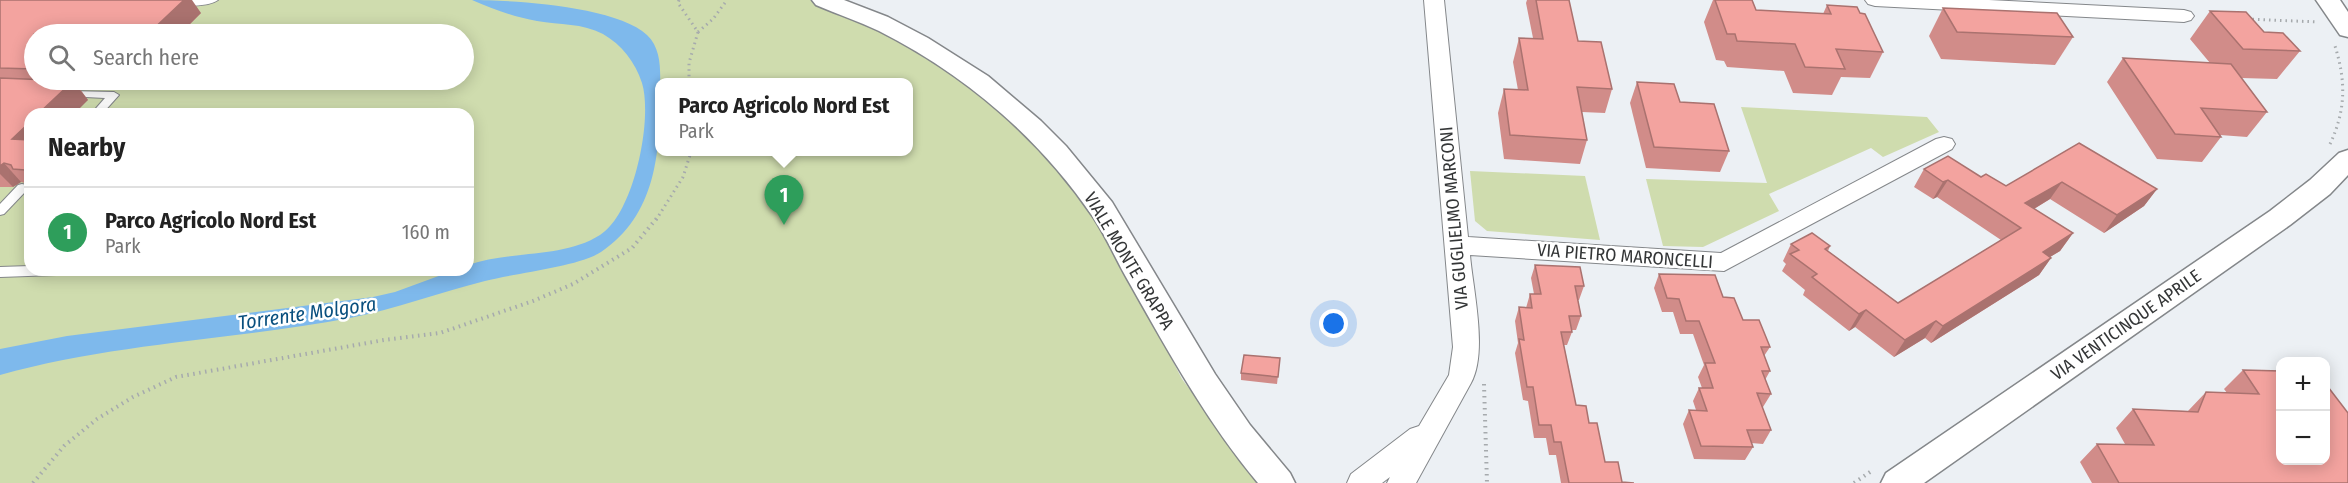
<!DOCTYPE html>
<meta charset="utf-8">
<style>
body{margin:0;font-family:"Fira Sans Condensed",sans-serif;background:#f2f2f2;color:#222}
.controls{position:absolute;right:18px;bottom:18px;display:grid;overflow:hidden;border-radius:12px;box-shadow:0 3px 15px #0003}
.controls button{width:54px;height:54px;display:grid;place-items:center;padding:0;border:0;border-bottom:2px solid #e0e0e0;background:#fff;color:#222;font:30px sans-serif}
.you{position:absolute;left:1334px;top:324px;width:21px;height:21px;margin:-15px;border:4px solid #fff;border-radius:50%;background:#1a73e8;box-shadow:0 0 0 9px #1a73e833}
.badge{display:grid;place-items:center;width:39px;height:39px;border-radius:50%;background:#6d52cb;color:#fff;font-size:20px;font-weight:700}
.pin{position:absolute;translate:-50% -50px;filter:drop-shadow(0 2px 3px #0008)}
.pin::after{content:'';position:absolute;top:32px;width:21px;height:18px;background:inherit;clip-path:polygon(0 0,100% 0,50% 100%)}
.popup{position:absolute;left:655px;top:78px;width:258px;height:78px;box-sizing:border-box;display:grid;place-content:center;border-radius:12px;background:#fff;filter:drop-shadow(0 2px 4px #0005);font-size:20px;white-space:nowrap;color:#767676}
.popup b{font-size:22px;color:#222}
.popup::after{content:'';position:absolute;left:50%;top:100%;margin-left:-12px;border:12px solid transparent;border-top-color:#fff}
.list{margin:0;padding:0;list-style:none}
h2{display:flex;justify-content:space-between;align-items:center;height:78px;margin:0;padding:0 24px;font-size:26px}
h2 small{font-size:20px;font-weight:400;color:#767676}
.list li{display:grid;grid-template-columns:39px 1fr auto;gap:18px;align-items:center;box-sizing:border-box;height:90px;padding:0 24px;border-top:2px solid #e0e0e0}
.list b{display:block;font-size:22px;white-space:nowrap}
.list p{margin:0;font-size:20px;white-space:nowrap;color:#767676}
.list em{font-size:20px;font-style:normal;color:#767676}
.icon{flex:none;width:33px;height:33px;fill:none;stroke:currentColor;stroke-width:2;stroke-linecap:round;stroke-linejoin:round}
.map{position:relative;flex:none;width:2348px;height:483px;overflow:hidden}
.search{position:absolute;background:#fff;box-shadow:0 3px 15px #0003;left:24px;top:24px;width:450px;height:66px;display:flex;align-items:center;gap:15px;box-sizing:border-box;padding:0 21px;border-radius:33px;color:#767676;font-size:22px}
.panel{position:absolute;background:#fff;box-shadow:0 3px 15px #0003;left:24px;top:108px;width:450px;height:168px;border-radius:18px}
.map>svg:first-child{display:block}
.green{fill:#cfdcae;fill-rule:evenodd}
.water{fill:#7eb9ec}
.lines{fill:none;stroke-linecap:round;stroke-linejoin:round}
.service-casing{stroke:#84878a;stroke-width:2}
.minor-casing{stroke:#84878a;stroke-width:2}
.tertiary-casing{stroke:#84878a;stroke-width:3}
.path-far1{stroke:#a6aaad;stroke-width:3;stroke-dasharray:1.5 4;stroke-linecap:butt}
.path{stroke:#a6aaad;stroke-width:4;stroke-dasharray:1.5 4.5;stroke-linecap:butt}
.service{fill:#fff;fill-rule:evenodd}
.minor{fill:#fff;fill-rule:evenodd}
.tertiary{fill:#fff;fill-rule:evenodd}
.wall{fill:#d18c89}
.shaded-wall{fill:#aa726f}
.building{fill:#f3a39f;stroke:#aa726f;stroke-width:1.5}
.labels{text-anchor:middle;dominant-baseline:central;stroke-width:5;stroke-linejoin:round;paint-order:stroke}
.street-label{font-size:18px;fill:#343637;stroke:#fff}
.water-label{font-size:20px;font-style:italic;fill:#094f7e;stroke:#fff}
</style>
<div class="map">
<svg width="2348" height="483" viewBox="0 0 2348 483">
<rect width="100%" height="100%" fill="#ecf0f4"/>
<g class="green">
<path d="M0 0H810L843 13 925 55 993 100 1067 177 1115 249 1182 379 1259 483H0ZM34 34H464V80H34ZM660 82H908V152H660ZM30 114H468V270H30Z"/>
<polygon points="1741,107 1927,117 1939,132 1883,157 1871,148 1769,194 1779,211 1703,247 1663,246 1646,179 1767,183"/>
<polygon points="1470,171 1585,176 1600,240 1487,231 1475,221"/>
</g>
<path class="water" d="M472 0C511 0 617 6 647 35 663 50 660 75 660 93 660 153 656 215 601 252 578 267 515 273 485 281 440 292 396 309 350 318 234 340 114 343 0 375V349L67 336 373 297 395 292 455 270H468V265C510 250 562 259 600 235 634 214 653 119 642 83 635 62 622 45 603 34 582 23 560 25 537 21 514 17 493 9 472 0Z"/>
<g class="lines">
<defs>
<g id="service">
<path d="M143 0H218C204 10 166 4 148 3Z"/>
<polygon points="70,91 114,92 119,95 102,114 91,114 105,98 66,96 65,94 66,92"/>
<polygon points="22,184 26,185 28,188 26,191 4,214 0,215 0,204 18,185"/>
<polygon points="30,266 30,270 62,270 60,273 56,275 0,277 0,267"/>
</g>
<g id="minor">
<path d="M1424 0H1444L1468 237 1721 253 1936 139 1944 137 1952 139 1955 144 1952 149 1724 271 1470 255C1473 290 1488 352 1471 383L1416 483H1387L1390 477 1382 483H1347L1351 474 1410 429 1419 426 1449 375 1453 347Z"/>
<polygon points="1865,0 1989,0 2184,10 2191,12 2194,16 2191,20 2184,22 1875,6 1868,4"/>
</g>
<g id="tertiary">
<path d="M812 0H844L888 17 928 38 988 76 1041 121 1066 146 1112 202 1215 374 1250 425 1290 473 1295 483H1258C1207 422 1169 353 1130 284 1117 262 1107 238 1093 217 1039 137 964 74 879 31 858 21 837 14 816 5Z"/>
<polygon points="2316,0 2340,0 2348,12 2348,37 2340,35"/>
<polygon points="2348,150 2348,175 2330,194 2290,225 1924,483 1881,483 1886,473 2270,211 2310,180 2339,153"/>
</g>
</defs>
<use href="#service" class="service-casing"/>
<use href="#minor" class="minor-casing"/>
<use href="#tertiary" class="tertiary-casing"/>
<g class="path-far1">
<polyline points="679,0 678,3 698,32 689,63 689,82"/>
<polyline points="2247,19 2318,22"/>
<polyline points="698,32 713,19 727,0"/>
<path d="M2330 144C2346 110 2346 81 2335 46"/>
<polyline points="656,220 683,177 691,152"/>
</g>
<g class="path">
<polyline points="1484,384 1487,483"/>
<polyline points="33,483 64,446 97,419 133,397 176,377 384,340 440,333 533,301 573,284 632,248 657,218"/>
<polyline points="1854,483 1873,470"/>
</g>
<use href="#service" class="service"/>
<use href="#minor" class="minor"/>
<use href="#tertiary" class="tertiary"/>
</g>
<g class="wall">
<polygon points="0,0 201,13 180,34 34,34 34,80 109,80 99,89 80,89 88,100 30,114 30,188 25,183 21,182 13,187 0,187"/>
<polygon points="1527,0 1569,0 1578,41 1612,89 1605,113 1582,112 1587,140 1580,164 1504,159 1498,113 1504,89 1518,90 1513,62 1519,38 1533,38 1526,3"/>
<polygon points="1713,0 1752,0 1756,10 1823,14 1827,5 1860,13 1883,52 1870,78 1841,77 1832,95 1793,93 1784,71 1727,67 1724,61 1716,60 1704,22"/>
<polygon points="1943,8 2073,37 2055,65 1941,59 1929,36"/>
<polygon points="2210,11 2264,32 2300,51 2277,79 2241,78 2267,112 2247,137 2220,135 2221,137 2202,162 2157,159 2107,82 2123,58 2210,63 2190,39"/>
<polygon points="1637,82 1680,102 1729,151 1720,172 1646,168 1630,103"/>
<polygon points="2079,143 2157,189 2144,206 2104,233 2050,199 2034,209 2073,233 2060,251 2050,257 2051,258 2039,275 1931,343 1925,338 1894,357 1855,327 1849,331 1803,295 1805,290 1782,271 1786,264 1783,261 1791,244 1830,246 1828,251 1898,303 2001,240 1937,197 1933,199 1914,187 1924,169 1981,177 2006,186"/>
<polygon points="1535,265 1584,286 1579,300 1578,300 1581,316 1576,330 1572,330 1572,332 1567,345 1564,345 1576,405 1589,423 1605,462 1622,482 1634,483 1561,483 1556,455 1549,455 1546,438 1534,438 1528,401 1523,400 1515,353 1518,343 1515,321 1519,307 1526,308 1530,294 1534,294 1531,278"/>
<polygon points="1659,274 1723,297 1743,320 1770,347 1764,356 1770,371 1765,380 1771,394 1763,407 1762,407 1771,430 1763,444 1751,443 1753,447 1745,460 1694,459 1683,424 1689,410 1696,410 1693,401 1699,388 1702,388 1698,377 1704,365 1693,334 1680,334 1673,312 1662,312 1654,288"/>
<polygon points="1280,358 1277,384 1241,380 1241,373"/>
<polygon points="2243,370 2348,483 2092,483 2080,462 2097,444 2125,444 2116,428 2133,409 2188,411 2206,392 2227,393 2224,389"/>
</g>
<g class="shaded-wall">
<polygon points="181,0 192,0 201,13 180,34 148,34"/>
<polygon points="91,80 109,80 99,89"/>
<polygon points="73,81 88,100 74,114 38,114"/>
<polygon points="30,122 30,157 12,139"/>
<polygon points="4,163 21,182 13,187 0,174 0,166"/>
<polygon points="30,165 30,175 25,170"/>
<polygon points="1948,180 1937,197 1933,199 1943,182"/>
<polygon points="2062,182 2050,199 2014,221 2025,203"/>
<polygon points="2157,189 2144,206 2104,233 2117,215"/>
<polygon points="2073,233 2060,251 2030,269 2043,252"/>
<polygon points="2051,258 2039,275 1931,343 1943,326"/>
<polygon points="1866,310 1855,327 1849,331 1859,314"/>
<polygon points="1936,321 1925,338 1894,357 1905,340"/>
</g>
<g class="building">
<polygon points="0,0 184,0 148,34 34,34 34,69 0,68"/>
<polygon points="1536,0 1569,0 1578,41 1601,42 1612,89 1577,87 1587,140 1510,135 1504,89 1528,90 1519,38 1543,39"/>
<polygon points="1715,0 1752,0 1756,10 1831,14 1827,5 1857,7 1860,13 1865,14 1883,52 1836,49 1845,69 1805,67 1795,44 1737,41 1735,34 1727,34"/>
<polygon points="1943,8 2057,13 2073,37 1957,32"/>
<polygon points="2210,11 2246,12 2264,32 2283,33 2300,51 2243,49"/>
<polygon points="2123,58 2231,64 2267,112 2201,108 2221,137 2175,134"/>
<polygon points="0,78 73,81 38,114 30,114 30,122 12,139 30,140 30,165 25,170 13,169 11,165 4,163 0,166"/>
<polygon points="1637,82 1674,84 1680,102 1714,104 1729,151 1654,147"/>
<polygon points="2079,143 2157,189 2117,215 2062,182 2025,203 2073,233 2043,252 2051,258 1943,326 1936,321 1905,340 1866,310 1859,314 1812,277 1817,274 1790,254 1799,250 1791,244 1812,233 1830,246 1825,249 1898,303 2021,228 1948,180 1943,182 1924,169 1948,156 1981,177 1986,174 2006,186"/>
<polygon points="1535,265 1580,267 1584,286 1575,286 1581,316 1569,316 1572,332 1561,332 1576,405 1586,406 1589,423 1597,423 1605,462 1618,462 1622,482 1634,483 1569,483 1561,442 1554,442 1551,425 1539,425 1533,387 1527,387 1519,339 1524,340 1519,307 1532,308 1530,294 1541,294"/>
<polygon points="1659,274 1715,275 1723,297 1734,298 1743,320 1759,320 1770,347 1761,347 1770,371 1762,371 1771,394 1757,393 1771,430 1747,430 1753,447 1701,446 1689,410 1707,411 1699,388 1713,388 1705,363 1715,363 1699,321 1686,321 1679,299 1667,298"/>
<polygon points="1244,355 1280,358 1278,377 1241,373"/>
<polygon points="2243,370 2280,371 2280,460 2325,460 2325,383 2348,413 2348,483 2119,483 2097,444 2154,445 2133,409 2198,412 2206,392 2259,394"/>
</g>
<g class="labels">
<g class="street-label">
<text transform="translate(1454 218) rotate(-95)">VIA GUGLIELMO MARCONI</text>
<text transform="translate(1625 256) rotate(4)">VIA PIETRO MARONCELLI</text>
<text transform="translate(1129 261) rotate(59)">VIALE MONTE GRAPPA</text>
<text transform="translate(2126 325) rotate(-35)">VIA VENTICINQUE APRILE</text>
</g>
<g class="water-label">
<text transform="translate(307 313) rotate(-8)">Torrente Molgora</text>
</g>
</g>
</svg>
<div class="controls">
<button>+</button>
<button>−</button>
</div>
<div class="you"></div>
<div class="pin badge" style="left:784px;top:225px;background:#2e9e5b">1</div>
<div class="popup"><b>Parco Agricolo Nord Est</b>Park</div>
<div class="search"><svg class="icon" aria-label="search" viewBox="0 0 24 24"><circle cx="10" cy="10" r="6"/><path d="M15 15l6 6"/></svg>Search here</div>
<section class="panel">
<h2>Nearby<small></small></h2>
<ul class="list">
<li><span class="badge" style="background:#2e9e5b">1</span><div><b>Parco Agricolo Nord Est</b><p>Park</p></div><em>160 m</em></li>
</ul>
</section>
</div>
